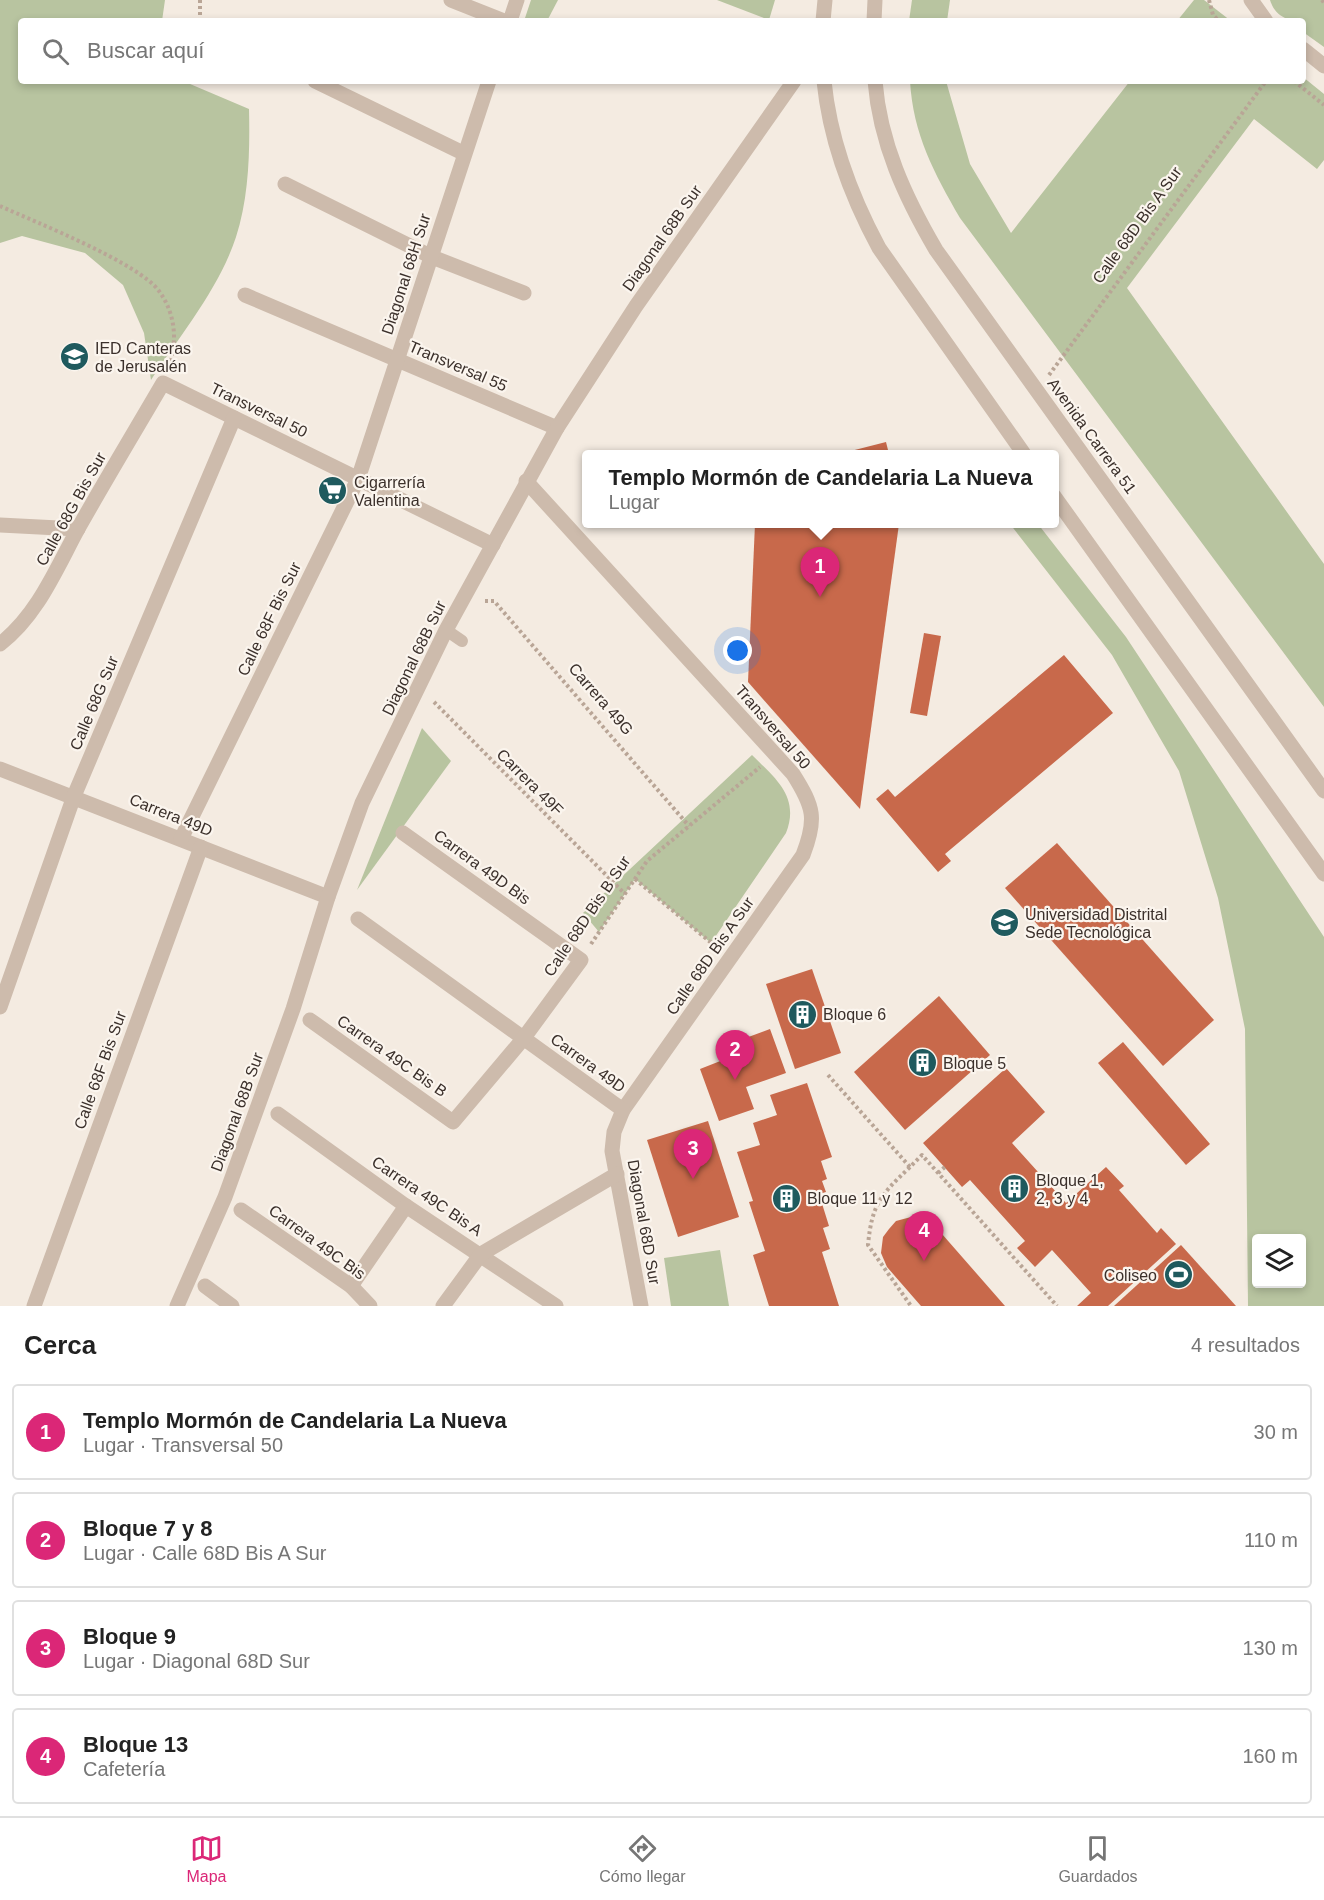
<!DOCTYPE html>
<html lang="es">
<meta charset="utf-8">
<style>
body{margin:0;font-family:Arial,sans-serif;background:#f2f2f2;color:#222}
.controls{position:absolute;right:18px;bottom:18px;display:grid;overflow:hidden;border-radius:6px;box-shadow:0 3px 9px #0003}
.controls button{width:54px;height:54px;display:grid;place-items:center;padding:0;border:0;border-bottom:2px solid #e0e0e0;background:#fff;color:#222;font:30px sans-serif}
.you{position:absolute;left:738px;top:651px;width:21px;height:21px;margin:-15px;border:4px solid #fff;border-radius:50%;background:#1a73e8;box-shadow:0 0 0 9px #1a73e833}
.badge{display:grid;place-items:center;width:39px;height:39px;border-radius:50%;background:#db2777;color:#fff;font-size:20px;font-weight:700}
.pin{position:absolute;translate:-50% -50px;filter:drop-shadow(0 2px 3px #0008)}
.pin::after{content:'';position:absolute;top:32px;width:21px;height:18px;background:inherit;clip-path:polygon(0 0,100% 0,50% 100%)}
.popup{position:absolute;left:582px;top:450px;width:477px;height:78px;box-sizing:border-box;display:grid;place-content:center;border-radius:6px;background:#fff;filter:drop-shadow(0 2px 4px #0005);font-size:20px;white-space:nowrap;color:#767676}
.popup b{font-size:22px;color:#222}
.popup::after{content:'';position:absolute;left:50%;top:100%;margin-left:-12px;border:12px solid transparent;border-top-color:#fff}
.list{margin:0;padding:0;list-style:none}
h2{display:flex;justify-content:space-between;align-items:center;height:78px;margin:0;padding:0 24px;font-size:26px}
h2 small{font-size:20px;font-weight:400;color:#767676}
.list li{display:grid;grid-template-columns:39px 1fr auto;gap:18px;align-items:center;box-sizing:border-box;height:96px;margin:0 12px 12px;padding:0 12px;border:2px solid #e0e0e0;border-radius:6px}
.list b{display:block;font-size:22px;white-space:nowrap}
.list p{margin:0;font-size:20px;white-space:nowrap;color:#767676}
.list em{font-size:20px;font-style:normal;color:#767676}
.icon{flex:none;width:33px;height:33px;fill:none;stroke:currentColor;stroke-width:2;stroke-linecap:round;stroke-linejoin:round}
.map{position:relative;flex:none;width:1324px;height:1306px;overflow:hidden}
.search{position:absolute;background:#fff;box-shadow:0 3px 9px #0003;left:18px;right:18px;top:18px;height:66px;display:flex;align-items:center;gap:15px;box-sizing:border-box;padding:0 21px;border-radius:6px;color:#767676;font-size:22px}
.sheet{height:510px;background:#fff}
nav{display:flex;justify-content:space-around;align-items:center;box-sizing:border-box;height:84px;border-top:2px solid #e0e0e0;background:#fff;font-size:16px;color:#767676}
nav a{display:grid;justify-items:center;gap:3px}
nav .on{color:#db2777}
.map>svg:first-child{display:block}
.green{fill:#b8c4a0;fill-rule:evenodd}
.building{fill:#c8694b}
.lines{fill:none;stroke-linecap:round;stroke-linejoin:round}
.path{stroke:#b9a596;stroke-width:4;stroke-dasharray:3 3;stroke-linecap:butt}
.service{stroke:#cdbbac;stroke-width:12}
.minor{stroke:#cdbbac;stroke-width:15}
.tertiary{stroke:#cdbbac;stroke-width:15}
.labels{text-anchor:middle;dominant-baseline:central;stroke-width:4.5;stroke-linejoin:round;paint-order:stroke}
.street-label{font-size:16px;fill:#3b302b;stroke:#fbf5ee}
.poi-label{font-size:16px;fill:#3b302b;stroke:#fbf5ee;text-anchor:start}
</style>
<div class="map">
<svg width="1324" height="1306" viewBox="0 0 1324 1306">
<rect width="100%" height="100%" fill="#f4ebe1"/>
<g class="green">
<path d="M0 0H165L162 21H21V81H183L249 109C250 151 249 197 236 237 219 289 180 335 151 380L144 333 123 285 85 253 22 236 0 243Z"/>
<polygon points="531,0 558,0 547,21 524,21"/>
<polygon points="717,0 775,0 769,20"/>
<polygon points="912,0 950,0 947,21 909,21"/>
<polygon points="1194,0 1204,0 1231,21 1177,21"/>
<path d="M1270 0H1324V47L1303 32V21C1287 21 1275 16 1270 0Z"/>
<path d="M1303 77 1324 94V160L1317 169 1254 119 1127 288 1324 564V707L960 218C934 173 913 134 910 81H946L970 164 1011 233 1130 81H1303Z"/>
<path d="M1010 524H1038L1126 637 1324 937V1306H1248L1245 1029 1218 898 1179 771 1112 655ZM1256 1238H1302V1284H1256Z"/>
<polygon points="422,728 451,761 357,890"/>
<path d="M752 755C776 779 800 797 786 833L711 943 635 879 599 932 583 913Z"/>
<polygon points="720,1250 729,1306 671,1306 664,1258"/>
</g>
<g class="building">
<polygon points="886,442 889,454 839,454"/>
<polygon points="755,524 899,524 860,809 748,682"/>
<polygon points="924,633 941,636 927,716 910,713"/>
<polygon points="1064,655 1113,713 945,854 951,861 938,872 876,799 888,789 895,797"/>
<polygon points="1057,843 1214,1020 1163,1066 1005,888"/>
<polygon points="812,969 841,1053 795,1069 766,984"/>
<polygon points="939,996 990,1055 905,1130 854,1072"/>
<polygon points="770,1029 786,1073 746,1087 754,1109 719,1121 700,1069 728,1058 724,1046"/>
<polygon points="1123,1042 1210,1144 1186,1165 1098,1063"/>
<polygon points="1006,1068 1045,1112 1012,1143 1066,1203 1106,1167 1124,1186 1119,1190 1157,1233 1161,1228 1176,1244 1108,1306 1077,1306 1091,1293 1052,1250 1035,1267 1017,1248 1025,1241 970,1180 962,1187 923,1143"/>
<polygon points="807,1083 832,1157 821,1161 827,1179 822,1181 826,1192 819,1194 829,1226 823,1228 830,1249 822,1252 839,1306 769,1306 753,1255 765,1251 749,1202 753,1201 737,1152 760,1145 753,1123 777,1115 770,1095"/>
<polygon points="708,1121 739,1217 678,1237 647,1140"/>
<polygon points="911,1217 926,1220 935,1226 1005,1306 921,1306 887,1267 881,1253 883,1237 889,1229 896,1221"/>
<polygon points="1181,1245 1236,1306 1114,1306"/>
</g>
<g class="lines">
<g class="path">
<polyline points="1209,0 1213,15 1219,21"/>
<polyline points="1322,0 1324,3"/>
<polyline points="200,21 200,0"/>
<polyline points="1294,81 1324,105"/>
<path d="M0 206C35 222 139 263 159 291 175 313 178 340 169 365"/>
<polyline points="1049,375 1266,81"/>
<polyline points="485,601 494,601 689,826"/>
<polyline points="434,702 625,894"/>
<polyline points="635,879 715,946"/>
<polyline points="591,944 647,861 760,767"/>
<polyline points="828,1075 910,1167 922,1155 1057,1306"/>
<path d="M910 1167C881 1195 872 1203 868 1245L911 1306"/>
<polyline points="938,1173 945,1167"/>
</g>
<polyline class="service" points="446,630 462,641"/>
<g class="minor">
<polyline points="451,0 504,21"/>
<polyline points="1251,0 1266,21"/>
<polyline points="510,21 517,0"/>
<polyline points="1303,49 1324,66"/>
<polyline points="315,81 463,153"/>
<polyline points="285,184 432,257 524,293"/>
<polyline points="245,295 557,428"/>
<path d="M526 481 793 774C814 807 817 819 803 855L623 1110 614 1132 612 1151 641 1306"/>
<polyline points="0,525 78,529"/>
<path d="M0 644C38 615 57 567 79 527 106 479 135 431 163 383L493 545"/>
<polyline points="0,769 328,897"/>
<polyline points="181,839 358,479 489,81"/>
<polyline points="358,919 623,1110"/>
<polyline points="0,1007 74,796 234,418"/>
<polyline points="310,1020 453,1122 523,1039 581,960 403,833"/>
<polyline points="278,1114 406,1206 556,1306"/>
<polyline points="241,1210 351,1286 370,1306"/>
<polyline points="205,1286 232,1306"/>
<polyline points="351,1286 406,1206"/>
<polyline points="34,1306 201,847"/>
<polyline points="177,1306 225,1197 293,1009 328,897 362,803 446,630 557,428 636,306 794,81"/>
<polyline points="443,1306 481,1254 617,1174"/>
</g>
<g class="tertiary">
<polyline points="823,21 825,0"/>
<polyline points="874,21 875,0"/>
<path d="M824 81C830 141 851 196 879 248L1024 454"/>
<path d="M875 81C880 143 905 197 936 250L1324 791"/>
<polyline points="1054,496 1324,874"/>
</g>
</g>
<defs>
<symbol id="school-disc" viewBox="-11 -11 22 22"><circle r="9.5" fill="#1f5a5e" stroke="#fbf5ee"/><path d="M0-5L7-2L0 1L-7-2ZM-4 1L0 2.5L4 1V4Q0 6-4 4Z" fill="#fff"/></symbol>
<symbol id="supermarket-disc" viewBox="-11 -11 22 22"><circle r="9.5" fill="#1f5a5e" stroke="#fbf5ee"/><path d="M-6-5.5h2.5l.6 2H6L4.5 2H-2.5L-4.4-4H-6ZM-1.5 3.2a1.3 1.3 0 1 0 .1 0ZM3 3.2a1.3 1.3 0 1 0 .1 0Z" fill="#fff"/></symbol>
<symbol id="university-disc" viewBox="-11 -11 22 22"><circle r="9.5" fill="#1f5a5e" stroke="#fbf5ee"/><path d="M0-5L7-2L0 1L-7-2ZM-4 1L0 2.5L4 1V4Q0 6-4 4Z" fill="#fff"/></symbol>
<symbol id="building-disc" viewBox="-11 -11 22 22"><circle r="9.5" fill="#1f5a5e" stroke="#fbf5ee"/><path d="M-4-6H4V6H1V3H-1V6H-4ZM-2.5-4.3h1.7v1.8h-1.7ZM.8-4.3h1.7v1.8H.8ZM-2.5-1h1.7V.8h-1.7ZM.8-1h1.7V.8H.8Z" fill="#fff"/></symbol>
<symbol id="stadium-disc" viewBox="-11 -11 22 22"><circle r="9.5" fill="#1f5a5e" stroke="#fbf5ee"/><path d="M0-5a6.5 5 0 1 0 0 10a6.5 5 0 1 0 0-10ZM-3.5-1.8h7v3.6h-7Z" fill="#fff"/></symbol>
</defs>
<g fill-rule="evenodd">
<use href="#school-disc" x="58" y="340" width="33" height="33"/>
<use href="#supermarket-disc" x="316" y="474" width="33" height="33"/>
<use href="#university-disc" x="988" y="906" width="33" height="33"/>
<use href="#building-disc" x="786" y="998" width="33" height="33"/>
<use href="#building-disc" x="906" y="1046" width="33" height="33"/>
<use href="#building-disc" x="998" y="1172" width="33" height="33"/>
<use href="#building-disc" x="770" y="1182" width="33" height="33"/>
<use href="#stadium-disc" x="1162" y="1258" width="33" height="33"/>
</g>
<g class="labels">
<g class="street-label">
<text transform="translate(1137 225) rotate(-54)">Calle 68D Bis A Sur</text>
<text transform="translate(662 238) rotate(-55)">Diagonal 68B Sur</text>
<text transform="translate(406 274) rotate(-72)">Diagonal 68H Sur</text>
<text transform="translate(458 366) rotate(23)">Transversal 55</text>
<text transform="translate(259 410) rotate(26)">Transversal 50</text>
<text transform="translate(1092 436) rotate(54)">Avenida Carrera 51</text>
<text transform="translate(71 509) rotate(-61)">Calle 68G Bis Sur</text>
<text transform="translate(269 619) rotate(-64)">Calle 68F Bis Sur</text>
<text transform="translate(414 658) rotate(-64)">Diagonal 68B Sur</text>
<text transform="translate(601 699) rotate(49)">Carrera 49G</text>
<text transform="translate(94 703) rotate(-67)">Calle 68G Sur</text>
<text transform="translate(773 727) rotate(49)">Transversal 50</text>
<text transform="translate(530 782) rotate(45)">Carrera 49F</text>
<text transform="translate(171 815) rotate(22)">Carrera 49D</text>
<text transform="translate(482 867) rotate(36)">Carrera 49D Bis</text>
<text transform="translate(587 916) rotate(-56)">Calle 68D Bis B Sur</text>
<text transform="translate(710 956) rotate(-55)">Calle 68D Bis A Sur</text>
<text transform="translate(392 1056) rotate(35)">Carrera 49C Bis B</text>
<text transform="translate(588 1063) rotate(36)">Carrera 49D</text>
<text transform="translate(100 1070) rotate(-70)">Calle 68F Bis Sur</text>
<text transform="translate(237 1112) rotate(-70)">Diagonal 68B Sur</text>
<text transform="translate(427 1196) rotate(34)">Carrera 49C Bis A</text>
<text transform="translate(644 1222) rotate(80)">Diagonal 68D Sur</text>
<text transform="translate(317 1242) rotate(36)">Carrera 49C Bis</text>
</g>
<g class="poi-label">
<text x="95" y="348">IED Canteras<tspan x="95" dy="18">de Jerusalén</tspan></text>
<text x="354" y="482">Cigarrería<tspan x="354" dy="18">Valentina</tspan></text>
<text x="1025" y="914">Universidad Distrital<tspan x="1025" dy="18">Sede Tecnológica</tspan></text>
<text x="823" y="1014">Bloque 6</text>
<text x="943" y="1063">Bloque 5</text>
<text x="1036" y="1180">Bloque 1,<tspan x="1036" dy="18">2, 3 y 4</tspan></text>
<text x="807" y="1198">Bloque 11 y 12</text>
<text x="1157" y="1275" text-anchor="end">Coliseo</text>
</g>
</g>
</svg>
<div class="controls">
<button><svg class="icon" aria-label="layers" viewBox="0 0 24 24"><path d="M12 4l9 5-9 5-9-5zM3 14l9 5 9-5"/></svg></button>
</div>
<div class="you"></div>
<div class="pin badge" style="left:820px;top:597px">1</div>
<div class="popup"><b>Templo Mormón de Candelaria La Nueva</b>Lugar</div>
<div class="pin badge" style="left:735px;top:1080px">2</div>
<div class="pin badge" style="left:693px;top:1179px">3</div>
<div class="pin badge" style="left:924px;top:1261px">4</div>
<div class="search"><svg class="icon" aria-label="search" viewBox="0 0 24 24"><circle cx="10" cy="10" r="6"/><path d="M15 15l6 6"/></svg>Buscar aquí</div>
</div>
<section class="sheet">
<h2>Cerca<small>4 resultados</small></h2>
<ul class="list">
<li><span class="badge">1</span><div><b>Templo Mormón de Candelaria La Nueva</b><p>Lugar · Transversal 50</p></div><em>30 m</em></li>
<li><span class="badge">2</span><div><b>Bloque 7 y 8</b><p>Lugar · Calle 68D Bis A Sur</p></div><em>110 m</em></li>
<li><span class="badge">3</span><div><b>Bloque 9</b><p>Lugar · Diagonal 68D Sur</p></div><em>130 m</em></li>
<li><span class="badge">4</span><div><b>Bloque 13</b><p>Cafetería</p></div><em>160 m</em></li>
</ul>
</section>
<nav>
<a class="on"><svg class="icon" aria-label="map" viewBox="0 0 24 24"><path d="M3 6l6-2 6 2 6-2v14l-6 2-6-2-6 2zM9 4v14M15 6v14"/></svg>Mapa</a>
<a><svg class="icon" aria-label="directions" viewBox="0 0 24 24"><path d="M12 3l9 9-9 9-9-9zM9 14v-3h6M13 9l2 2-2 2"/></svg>Cómo llegar</a>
<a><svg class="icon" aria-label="saved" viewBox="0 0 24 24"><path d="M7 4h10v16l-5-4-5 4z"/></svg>Guardados</a>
</nav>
